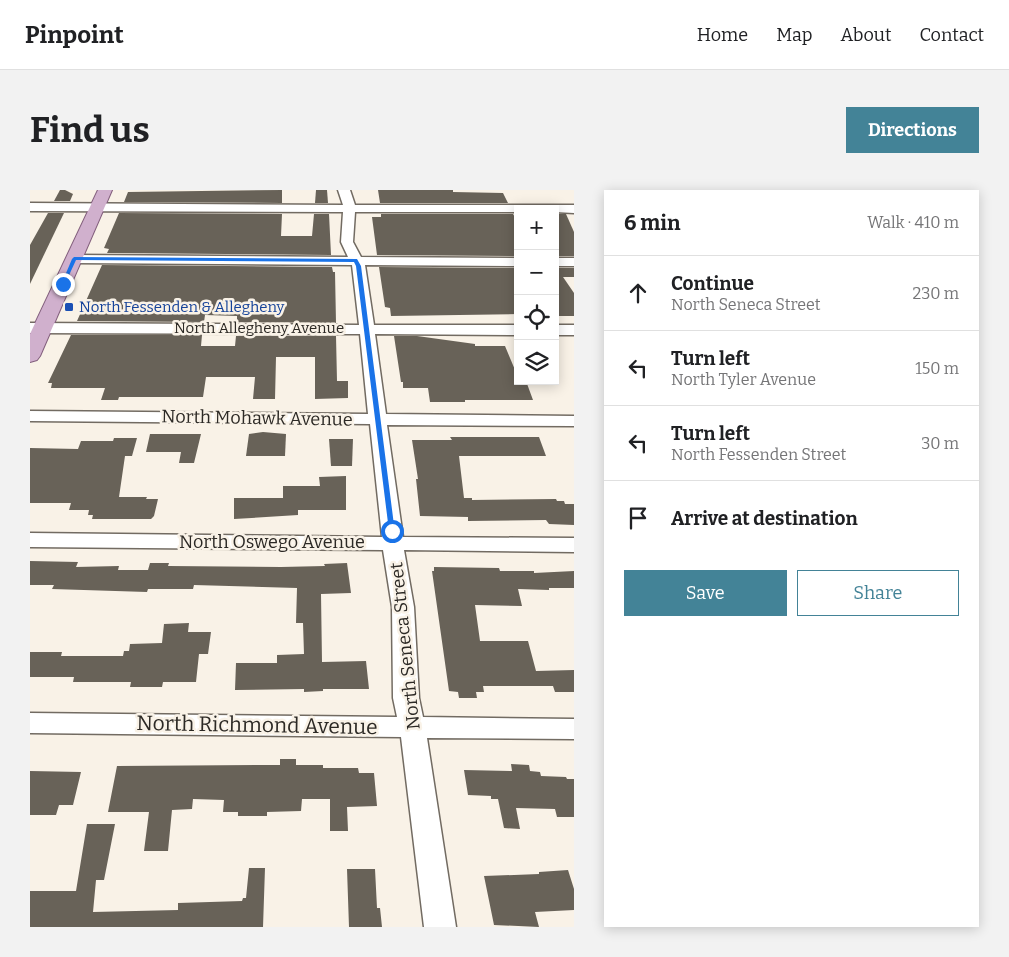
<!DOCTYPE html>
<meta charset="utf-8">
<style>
body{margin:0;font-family:Bitter,serif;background:#f2f2f2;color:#202124}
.controls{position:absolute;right:15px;top:15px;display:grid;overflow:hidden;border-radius:0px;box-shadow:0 2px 12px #0003}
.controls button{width:45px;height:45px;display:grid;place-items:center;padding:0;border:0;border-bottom:1px solid #e0e0e0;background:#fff;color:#202124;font:25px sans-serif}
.stop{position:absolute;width:15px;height:15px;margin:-11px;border:4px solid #1a73e8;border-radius:50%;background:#fff}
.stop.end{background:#1a73e8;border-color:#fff;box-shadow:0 1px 5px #0008}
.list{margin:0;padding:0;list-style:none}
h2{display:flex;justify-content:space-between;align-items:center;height:65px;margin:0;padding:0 20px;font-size:21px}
h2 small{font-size:16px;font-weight:400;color:#757577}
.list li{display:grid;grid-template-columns:32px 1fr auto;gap:15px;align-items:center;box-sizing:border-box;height:75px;padding:0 20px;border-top:1px solid #e0e0e0}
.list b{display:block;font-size:19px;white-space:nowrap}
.list p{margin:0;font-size:16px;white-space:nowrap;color:#757577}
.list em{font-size:16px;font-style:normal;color:#757577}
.actions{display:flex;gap:10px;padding:15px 20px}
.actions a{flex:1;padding:11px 0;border:1px solid #438397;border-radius:0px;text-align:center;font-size:18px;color:#438397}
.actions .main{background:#438397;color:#fff}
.icon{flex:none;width:28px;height:28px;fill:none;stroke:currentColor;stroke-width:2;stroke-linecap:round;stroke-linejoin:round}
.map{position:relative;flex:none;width:544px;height:737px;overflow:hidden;border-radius:0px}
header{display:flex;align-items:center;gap:30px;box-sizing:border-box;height:70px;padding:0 25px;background:#fff;border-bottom:1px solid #e0e0e0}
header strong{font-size:24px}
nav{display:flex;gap:28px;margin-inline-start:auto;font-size:18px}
.intro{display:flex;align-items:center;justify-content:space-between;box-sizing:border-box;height:120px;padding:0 30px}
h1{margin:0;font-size:35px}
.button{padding:12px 22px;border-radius:0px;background:#438397;color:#fff;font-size:18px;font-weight:700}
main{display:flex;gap:30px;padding:0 30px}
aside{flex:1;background:#fff;border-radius:0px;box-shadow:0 2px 12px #0003}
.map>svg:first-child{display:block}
.building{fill:#686258}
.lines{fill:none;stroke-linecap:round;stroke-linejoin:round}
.minor-casing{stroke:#726b62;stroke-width:3}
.major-casing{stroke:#825e7c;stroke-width:2}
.minor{fill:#fff;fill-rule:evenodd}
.major{fill:#d0b0cd;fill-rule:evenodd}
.route{fill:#1a73e8}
.transit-dot{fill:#1a4fb4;stroke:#f9f2e7;stroke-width:2}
.labels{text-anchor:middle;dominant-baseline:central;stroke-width:5;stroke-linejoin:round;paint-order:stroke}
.far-transit-label{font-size:15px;fill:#164399;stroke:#f9f2e7;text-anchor:start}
.far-street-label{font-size:15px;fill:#2c2925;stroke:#f9f2e7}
.street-label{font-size:18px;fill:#2c2925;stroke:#f9f2e7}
.near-street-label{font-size:21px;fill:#2c2925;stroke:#f9f2e7}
</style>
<header>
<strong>Pinpoint</strong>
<nav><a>Home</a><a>Map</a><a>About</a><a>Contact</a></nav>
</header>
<div class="intro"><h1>Find us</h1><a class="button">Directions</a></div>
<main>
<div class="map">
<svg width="544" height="737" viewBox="0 0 544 737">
<rect width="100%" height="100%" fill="#f9f2e7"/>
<g class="building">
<polygon points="30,0 35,0 43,4 40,11 24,11"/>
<polygon points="252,0 252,13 94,12 98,2"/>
<polygon points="286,0 297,0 298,13 285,13"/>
<polygon points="348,0 423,0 423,2 473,3 478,13 350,13"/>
<polygon points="18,23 34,23 0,94 0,55"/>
<polygon points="89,23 252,24 251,46 282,46 284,24 299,24 301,65 77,63 79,59 74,58"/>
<polygon points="351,24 483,24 488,32 488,66 347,65 342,27 351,27"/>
<polygon points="525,24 536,24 544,42 544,66 525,66"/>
<polygon points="72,75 302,77 303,82 305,82 306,133 207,132 207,126 175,125 174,132 47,131"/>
<polygon points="349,77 488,78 488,124 361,126 360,118 355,117"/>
<polygon points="525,78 544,78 544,87 533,87 544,103 544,126 525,126"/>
<polygon points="41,145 172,145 171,156 205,156 206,146 306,146 307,191 318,191 318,208 285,209 285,167 246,167 245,209 223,209 225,187 176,187 173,207 89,207 88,210 71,210 75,198 21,198 22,193 18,193"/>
<polygon points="364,146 387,146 445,154 445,156 475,156 488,187 488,191 496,191 503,210 435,210 435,212 400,212 398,198 373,198 373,192 371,192"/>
<polygon points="233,242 256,244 255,266 216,266 219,244"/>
<polygon points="120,244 171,244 164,273 149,273 151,262 116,262"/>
<polygon points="420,247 509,247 516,266 429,266 434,308 442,308 442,310 526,309 527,311 534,311 535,314 544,314 544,335 519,334 516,330 438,331 438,327 390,326 386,289 388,289 382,250 422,250"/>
<polygon points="84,248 107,248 102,266 95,266 89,307 117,307 116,309 128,309 124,326 121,329 62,329 63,325 58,325 59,320 39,320 41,313 0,313 0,258 48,259 51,251 83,251"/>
<polygon points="299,249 323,249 322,276 301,276"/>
<polygon points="316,286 316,320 268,320 268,325 204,329 204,308 253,308 253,296 290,296 289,287"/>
<polygon points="0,371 48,372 46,377 89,376 88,380 118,380 120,373 139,373 138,376 251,377 295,376 294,374 317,373 321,403 291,404 292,472 336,471 339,499 293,499 293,501 274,502 274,499 205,500 206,473 247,473 247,465 274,464 273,433 266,433 267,398 164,395 163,399 118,399 117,402 22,399 24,395 0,395"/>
<polygon points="404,377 469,378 470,381 504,381 504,383 544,381 544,398 519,398 519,400 488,399 492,416 445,415 450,451 498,451 506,481 544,480 544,502 525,502 523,496 453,496 454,502 446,502 447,508 429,508 428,502 419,501 402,381 404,381"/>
<polygon points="159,433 158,442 181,442 178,464 169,464 166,492 133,492 132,497 100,497 101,492 43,492 44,487 0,487 0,462 32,462 31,466 93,466 94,461 99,461 100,454 132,453 134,434"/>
<polygon points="250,569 266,569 266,575 293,575 293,578 328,578 329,583 344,583 347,616 317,617 318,641 300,641 300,609 272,609 271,621 237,622 237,626 208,626 208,622 193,622 194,610 163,609 162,619 142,620 138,661 114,661 119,622 78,622 87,576 240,575 250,575"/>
<polygon points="481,574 499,575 500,581 510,582 511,586 536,587 537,589 544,589 544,627 527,627 525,619 486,618 490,639 474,638 468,609 461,609 461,606 438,605 434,580 482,581"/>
<polygon points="0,581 51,582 43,615 29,615 26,625 0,625"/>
<polygon points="57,634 85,634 74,690 66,690 63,722 148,720 148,713 212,711 213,708 216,708 219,678 235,678 233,737 0,737 0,701 46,701"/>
<polygon points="317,679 345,679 347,718 350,718 352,737 319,737"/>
<polygon points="538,680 544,699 544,720 505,722 509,737 464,735 454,686 509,684 509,682"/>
</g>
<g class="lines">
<defs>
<g id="minor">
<polygon points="308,0 320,0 325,15 544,15 544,23 525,22 525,19 488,19 488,22 325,22 323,52 331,67 488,68 488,76 335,75 344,135 488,135 488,145 345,144 356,224 544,226 544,236 357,235 373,347 544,348 544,362 374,360 384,417 389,508 393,527 544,529 544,549 397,548 426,737 394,737 371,547 0,543 0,523 367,527 363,508 362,417 353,360 0,357 0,343 352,347 340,234 0,231 0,221 338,224 330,144 0,143 0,133 329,135 322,75 44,73 37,69 44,65 318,67 311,52 313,22 0,21 0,13 313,15"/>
<rect x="525" y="68" width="19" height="8"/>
<rect x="525" y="135" width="19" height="10"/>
</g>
<polygon id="major" points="68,0 82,0 10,166 7,170 0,172 0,144"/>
</defs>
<use href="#minor" class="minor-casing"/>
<use href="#major" class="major-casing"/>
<use href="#minor" class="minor"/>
<use href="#major" class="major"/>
</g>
<polygon class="route" points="44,67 327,69 331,76 365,343 359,341 326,76 324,72 46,70 35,94 31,95 42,69"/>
<rect class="transit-dot" x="34" y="112" width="10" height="10" rx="2.5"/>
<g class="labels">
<g class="far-transit-label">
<text x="49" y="117">North Fessenden &amp; Allegheny</text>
</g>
<g class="far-street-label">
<text x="229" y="138">North Allegheny Avenue</text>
</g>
<g class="street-label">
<text transform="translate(227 228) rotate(1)">North Mohawk Avenue</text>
<text x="242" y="352">North Oswego Avenue</text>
<text transform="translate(375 456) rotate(-96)">North Seneca Street</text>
</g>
<g class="near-street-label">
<text transform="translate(227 535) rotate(1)">North Richmond Avenue</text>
</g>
</g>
</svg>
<div class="controls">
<button>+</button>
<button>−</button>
<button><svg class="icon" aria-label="locate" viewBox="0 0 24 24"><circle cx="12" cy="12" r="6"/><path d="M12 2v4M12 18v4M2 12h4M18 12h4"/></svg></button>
<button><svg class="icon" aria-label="layers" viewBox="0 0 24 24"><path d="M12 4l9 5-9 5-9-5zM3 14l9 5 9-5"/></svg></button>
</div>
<div class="stop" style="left:362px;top:341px"></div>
<div class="stop end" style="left:33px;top:94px"></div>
</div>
<aside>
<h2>6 min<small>Walk · 410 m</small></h2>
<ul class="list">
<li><svg class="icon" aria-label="ahead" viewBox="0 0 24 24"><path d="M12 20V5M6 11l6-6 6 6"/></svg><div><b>Continue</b><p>North Seneca Street</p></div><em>230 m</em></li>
<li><svg class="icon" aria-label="left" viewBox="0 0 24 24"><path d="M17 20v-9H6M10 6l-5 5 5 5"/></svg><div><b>Turn left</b><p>North Tyler Avenue</p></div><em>150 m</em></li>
<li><svg class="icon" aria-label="left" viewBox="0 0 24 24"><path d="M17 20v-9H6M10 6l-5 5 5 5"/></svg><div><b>Turn left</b><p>North Fessenden Street</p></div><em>30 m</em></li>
<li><svg class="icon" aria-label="arrive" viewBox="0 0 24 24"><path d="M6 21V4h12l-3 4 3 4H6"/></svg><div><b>Arrive at destination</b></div></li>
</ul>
<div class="actions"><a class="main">Save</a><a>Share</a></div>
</aside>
</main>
